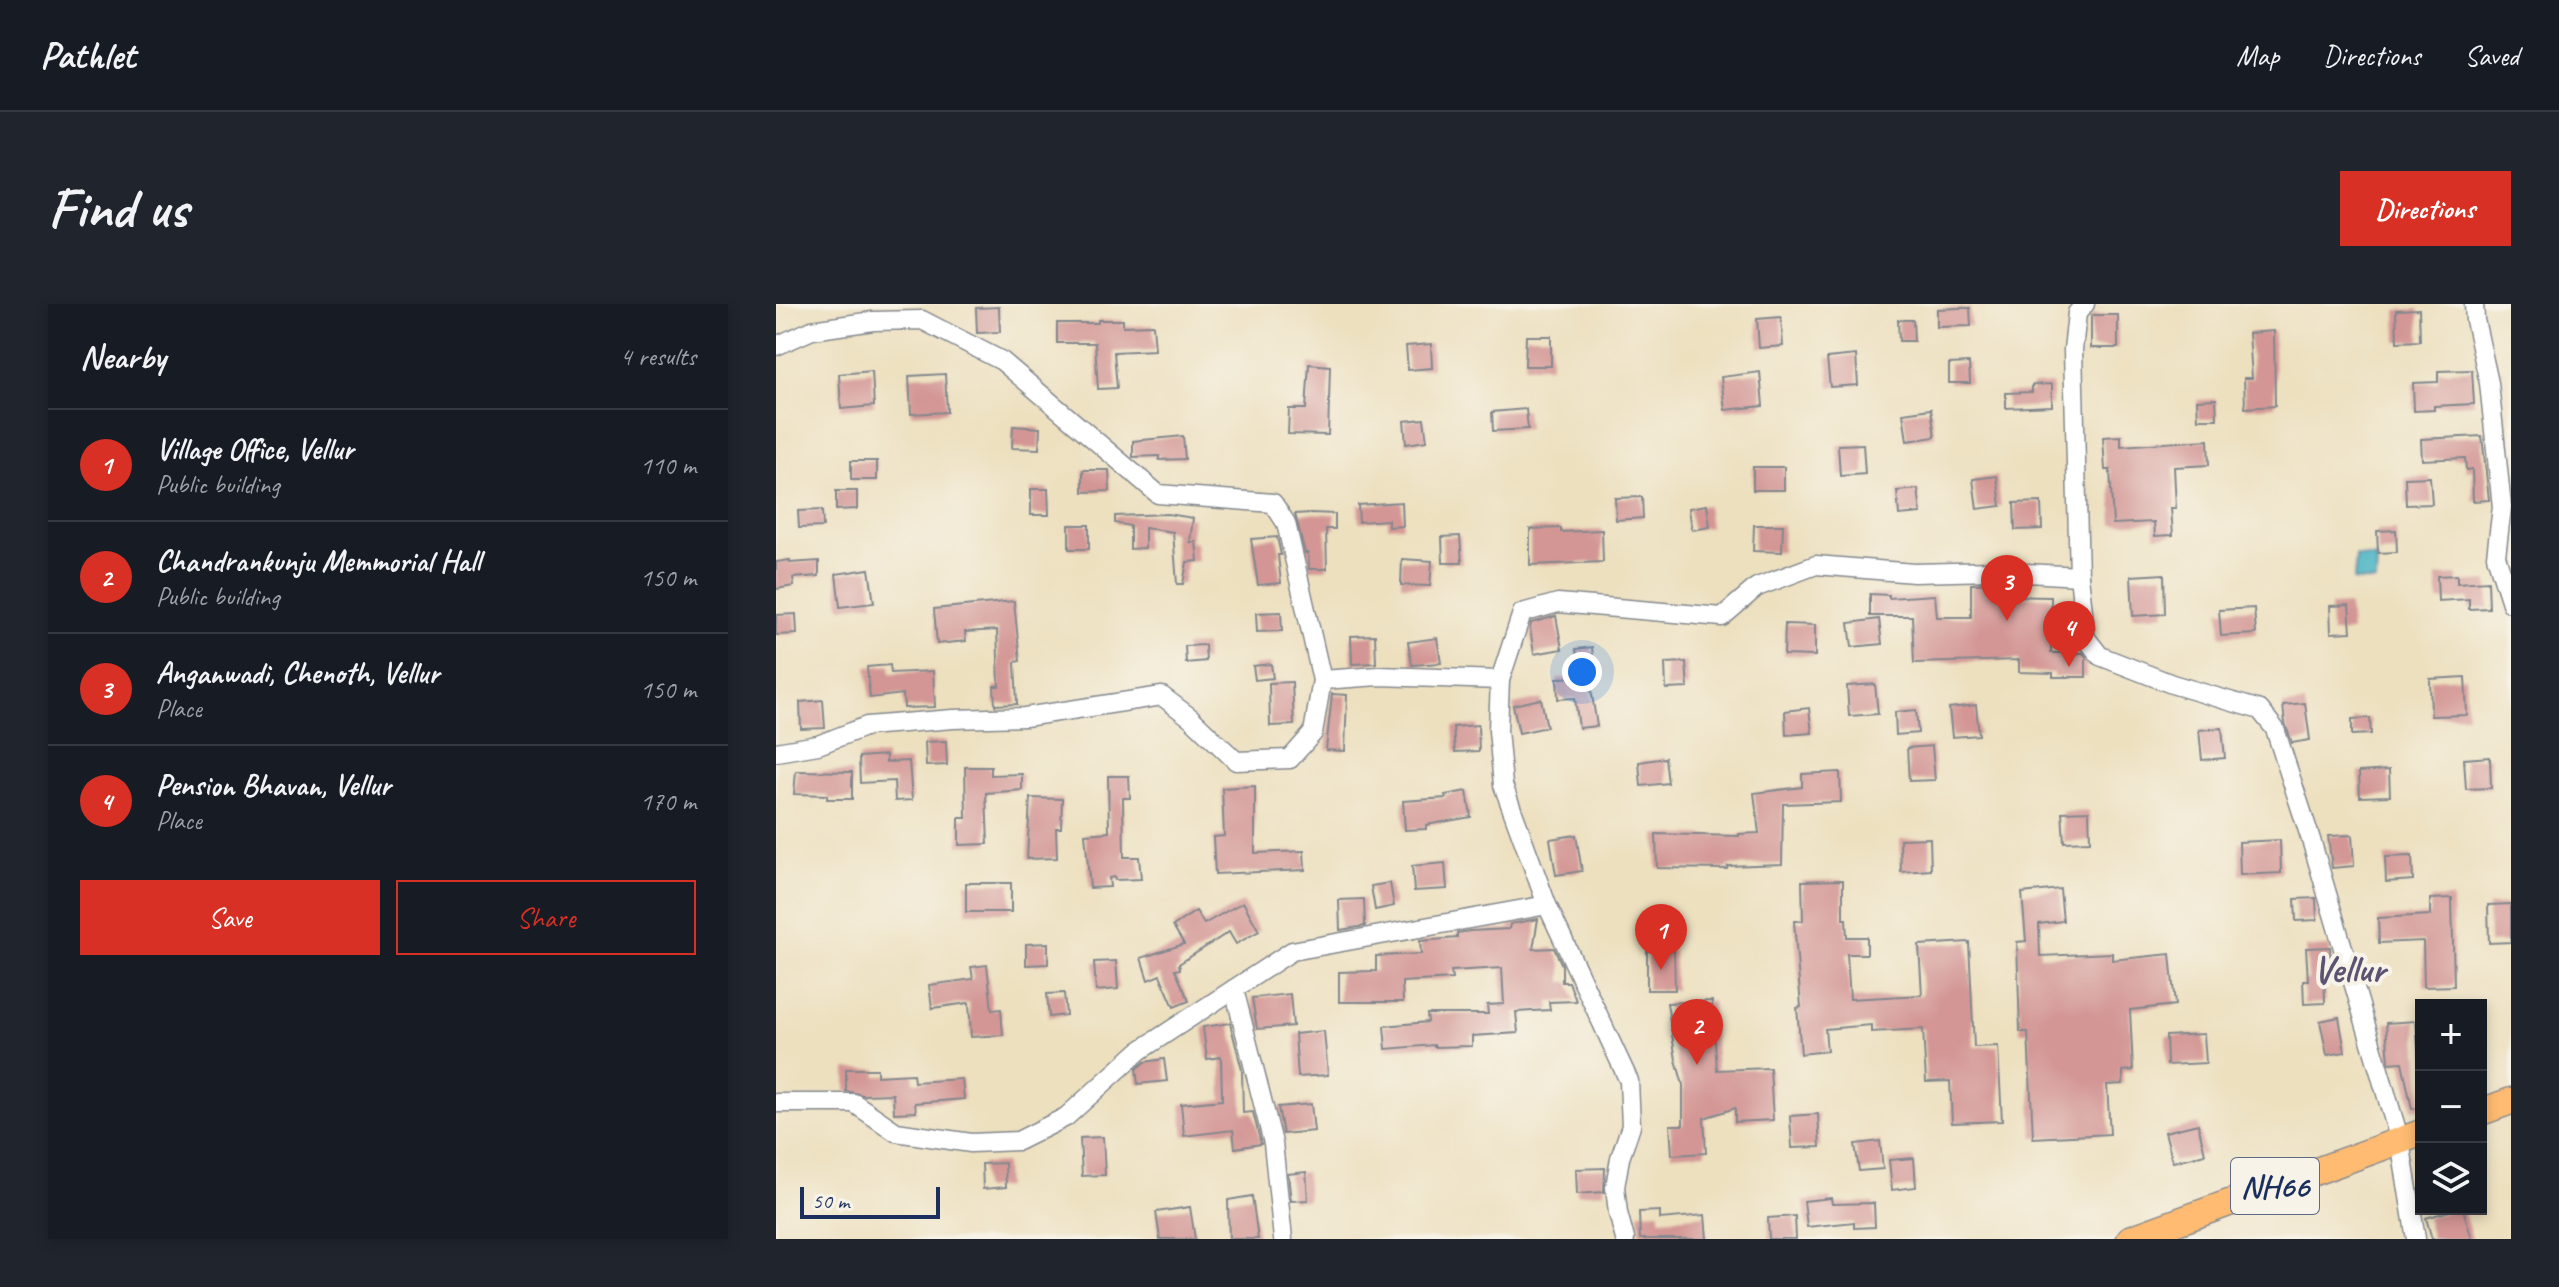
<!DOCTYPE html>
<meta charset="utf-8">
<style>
body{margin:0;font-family:Caveat,sans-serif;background:#20242c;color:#f1f3f6}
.controls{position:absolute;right:24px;bottom:24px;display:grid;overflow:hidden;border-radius:0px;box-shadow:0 4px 12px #0003}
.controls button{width:72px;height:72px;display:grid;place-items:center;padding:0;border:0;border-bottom:2px solid #363941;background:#171b24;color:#f1f3f6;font:40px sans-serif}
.scale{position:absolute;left:24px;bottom:20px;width:140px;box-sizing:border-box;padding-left:8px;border:4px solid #1b2f5e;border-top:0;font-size:22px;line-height:28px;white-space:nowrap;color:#1b2f5e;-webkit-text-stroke:6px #f7f3e8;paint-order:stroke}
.you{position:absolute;left:806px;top:368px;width:28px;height:28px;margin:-20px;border:6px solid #fff;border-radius:50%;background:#1a73e8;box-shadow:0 0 0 12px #1a73e833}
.badge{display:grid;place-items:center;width:52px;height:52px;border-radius:50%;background:#d93025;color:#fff;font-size:26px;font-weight:700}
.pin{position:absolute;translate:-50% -66px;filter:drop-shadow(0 2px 4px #0008)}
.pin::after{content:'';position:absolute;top:42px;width:28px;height:24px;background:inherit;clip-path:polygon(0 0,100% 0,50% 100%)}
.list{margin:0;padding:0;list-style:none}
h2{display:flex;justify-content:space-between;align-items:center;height:104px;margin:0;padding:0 32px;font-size:34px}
h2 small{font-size:26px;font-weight:400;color:#9ea1a6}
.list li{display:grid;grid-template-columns:52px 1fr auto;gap:24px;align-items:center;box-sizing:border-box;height:112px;padding:0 32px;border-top:2px solid #363941}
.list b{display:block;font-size:30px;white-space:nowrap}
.list p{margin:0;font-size:26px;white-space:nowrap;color:#9ea1a6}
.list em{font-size:26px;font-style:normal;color:#9ea1a6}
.actions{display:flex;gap:16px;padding:24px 32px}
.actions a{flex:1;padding:18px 0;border:2px solid #d93025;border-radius:0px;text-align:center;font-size:28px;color:#d93025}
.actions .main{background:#d93025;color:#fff}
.icon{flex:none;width:44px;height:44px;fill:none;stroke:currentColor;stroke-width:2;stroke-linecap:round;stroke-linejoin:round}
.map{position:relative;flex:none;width:1735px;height:935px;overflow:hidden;border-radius:0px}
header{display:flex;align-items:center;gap:48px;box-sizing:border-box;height:112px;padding:0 40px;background:#171b24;border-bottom:2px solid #363941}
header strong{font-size:38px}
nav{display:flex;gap:44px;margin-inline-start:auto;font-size:28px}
.intro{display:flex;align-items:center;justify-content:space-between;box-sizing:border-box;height:192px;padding:0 48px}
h1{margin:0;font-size:56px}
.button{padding:20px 36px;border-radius:0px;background:#d93025;color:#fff;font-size:28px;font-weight:700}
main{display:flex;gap:48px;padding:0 48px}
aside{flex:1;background:#171b24;border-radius:0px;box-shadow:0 4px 12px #0003}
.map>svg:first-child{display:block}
.water{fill:#45b2c3;stroke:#307090;stroke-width:2}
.building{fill:#d39694}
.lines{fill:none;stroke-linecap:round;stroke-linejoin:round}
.minor-casing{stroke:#84888e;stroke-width:21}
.highway-casing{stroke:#84888e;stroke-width:29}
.minor{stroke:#fff;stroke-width:18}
.highway{stroke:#ffbb71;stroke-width:26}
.labels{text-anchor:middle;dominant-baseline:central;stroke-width:8;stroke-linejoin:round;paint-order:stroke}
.shield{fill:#f7f3e8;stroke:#5d6a87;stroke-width:2}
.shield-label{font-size:32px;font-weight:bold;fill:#1b2f5e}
.quarter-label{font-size:38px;font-weight:bold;fill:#5b5371;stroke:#f7f3e8}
</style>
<header>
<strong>Pathlet</strong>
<nav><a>Map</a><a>Directions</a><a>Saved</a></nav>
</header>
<div class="intro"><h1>Find us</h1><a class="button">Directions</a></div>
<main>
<aside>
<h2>Nearby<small>4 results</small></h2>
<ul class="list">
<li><span class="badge">1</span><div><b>Village Office, Vellur</b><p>Public building</p></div><em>110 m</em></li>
<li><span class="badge">2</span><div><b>Chandrankunju Memmorial Hall</b><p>Public building</p></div><em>150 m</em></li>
<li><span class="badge">3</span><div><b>Anganwadi, Chenoth, Vellur</b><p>Place</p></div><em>150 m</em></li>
<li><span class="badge">4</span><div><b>Pension Bhavan, Vellur</b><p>Place</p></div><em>170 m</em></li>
</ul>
<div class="actions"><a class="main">Save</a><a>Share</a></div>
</aside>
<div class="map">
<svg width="1735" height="935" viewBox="0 0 1735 935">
<rect width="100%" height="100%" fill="#f7f3e8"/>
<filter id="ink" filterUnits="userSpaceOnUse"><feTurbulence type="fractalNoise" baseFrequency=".0125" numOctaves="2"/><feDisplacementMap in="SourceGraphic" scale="16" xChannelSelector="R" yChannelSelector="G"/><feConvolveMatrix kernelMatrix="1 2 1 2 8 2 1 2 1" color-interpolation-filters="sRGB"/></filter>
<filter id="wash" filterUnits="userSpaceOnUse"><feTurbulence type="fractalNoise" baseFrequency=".006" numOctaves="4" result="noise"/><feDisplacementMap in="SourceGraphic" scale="32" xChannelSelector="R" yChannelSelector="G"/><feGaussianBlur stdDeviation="1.8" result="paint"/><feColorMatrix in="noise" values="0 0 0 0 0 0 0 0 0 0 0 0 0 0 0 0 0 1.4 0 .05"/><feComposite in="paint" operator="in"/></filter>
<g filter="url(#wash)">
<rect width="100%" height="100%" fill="#ede0bf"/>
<polygon class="water" points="1580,252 1601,254 1600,278 1578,276"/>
<g id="blocks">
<g class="building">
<polygon points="223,3 224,28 201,29 200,4"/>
<polygon points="1183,4 1194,4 1195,22 1161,23 1161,5"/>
<polygon points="1643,5 1644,37 1621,38 1620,6"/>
<rect x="1315" y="11" width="27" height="33"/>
<polygon points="1005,13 1007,42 983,44 981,15"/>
<polygon points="322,16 347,16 347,22 377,21 379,46 338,48 341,84 322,85 319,39 281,39 281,19 322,19"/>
<polygon points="1122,16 1137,16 1138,37 1123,37"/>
<polygon points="1498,27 1499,102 1469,104 1468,74 1476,74 1473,29"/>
<polygon points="750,32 775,32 775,62 749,62"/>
<polygon points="655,40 656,64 632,66 630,42"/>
<polygon points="1080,51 1082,81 1054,83 1051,54"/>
<polygon points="1193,59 1194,79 1173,79 1173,60"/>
<polygon points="533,60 554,62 552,131 512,130 513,105 530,105"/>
<polygon points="1696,66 1698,100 1658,102 1658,106 1638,107 1637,79 1662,78 1662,67"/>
<polygon points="96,67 98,102 65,105 63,70"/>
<polygon points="984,68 987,102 949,106 945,73"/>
<polygon points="169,70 171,108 135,110 133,72"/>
<polygon points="1276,80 1276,102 1230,104 1230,89 1256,88 1256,81"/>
<polygon points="1440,95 1441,115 1422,115 1421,96"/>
<polygon points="750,105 752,125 717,127 716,108"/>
<polygon points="1155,105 1159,133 1131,137 1127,109"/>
<polygon points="648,115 651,137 630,140 628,117"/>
<polygon points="237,122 264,124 263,145 236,144"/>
<polygon points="407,132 409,155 383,156 383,152 357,153 357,137"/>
<polygon points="1345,132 1345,142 1432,136 1433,161 1398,163 1400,204 1395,204 1397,231 1379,232 1378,218 1337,220 1334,166 1329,166 1327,133"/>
<polygon points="1706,132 1713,196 1697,197 1696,165 1690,166 1689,154 1646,156 1645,135"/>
<polygon points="1087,140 1089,170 1064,172 1062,141"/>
<rect x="75" y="157" width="26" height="19"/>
<rect x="977" y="163" width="31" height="23"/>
<polygon points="307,166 333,166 334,187 307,188"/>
<polygon points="1221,172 1225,202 1201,205 1197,175"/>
<polygon points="1654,173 1656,200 1630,201 1629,174"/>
<polygon points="255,185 272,185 273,211 255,211"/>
<polygon points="1142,185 1145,209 1123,211 1121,187"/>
<polygon points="60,187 81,187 81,205 60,206"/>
<polygon points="866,193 867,214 840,216 839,194"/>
<polygon points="626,198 627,222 612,223 612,216 583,218 582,201"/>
<polygon points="1265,198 1266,225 1239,226 1238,199"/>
<polygon points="931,201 934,223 916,226 913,204"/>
<polygon points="46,206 47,223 23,224 22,207"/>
<polygon points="535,209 559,210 559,225 550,225 551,265 533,265 532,249 529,249 519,210"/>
<polygon points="392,210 417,214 414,238 420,238 422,257 411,258 407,280 401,280 397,228 369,224 369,244 354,245 354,222 339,219 339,212"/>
<rect x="293" y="221" width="20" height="24"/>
<polygon points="978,221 1007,221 1006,248 977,247"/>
<polygon points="785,224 785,228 826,226 827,258 754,261 754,225"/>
<polygon points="1620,226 1621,248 1602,249 1601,227"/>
<polygon points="684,232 686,259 667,259 666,233"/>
<polygon points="501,233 505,251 502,251 505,279 482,281 475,235"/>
<polygon points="626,255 656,257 654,282 625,281"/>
<polygon points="14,256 14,259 43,257 43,272 17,274 18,282 0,285 0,258"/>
<polygon points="93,265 98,299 64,303 60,270"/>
<polygon points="1388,270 1389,310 1357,312 1355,272"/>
<polygon points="1681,271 1681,279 1712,277 1713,304 1693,305 1693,295 1662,297 1661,272"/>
<polygon points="1223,279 1223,292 1275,293 1275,349 1307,349 1310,353 1310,373 1277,373 1277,369 1243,368 1243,356 1138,359 1136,312 1094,312 1094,290 1113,291 1113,294 1159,291 1161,313 1195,313 1195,280"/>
<polygon points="238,297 244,357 239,358 241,400 219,401 218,382 223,382 221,326 189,328 190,337 161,340 158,305"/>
<polygon points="1573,301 1575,328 1555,329 1554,302"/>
<polygon points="1478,304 1480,330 1445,332 1443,306"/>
<polygon points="505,308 506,327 481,328 480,309"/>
<polygon points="20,310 21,330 0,331 0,311"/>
<polygon points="780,312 786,345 758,350 754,324 755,319"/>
<polygon points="1103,315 1106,340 1076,343 1073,319"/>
<polygon points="1009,320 1039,321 1039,352 1008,351"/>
<polygon points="599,331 600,359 576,360 575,332"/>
<polygon points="661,334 665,359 636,361 632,338"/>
<polygon points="429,341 430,357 410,359 409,342"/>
<polygon points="816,343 819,372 813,372 821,422 803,424 799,394 782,395 781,374 804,373 800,345"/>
<polygon points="910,358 912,384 890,385 889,359"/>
<polygon points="495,360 497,374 479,376 477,362"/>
<polygon points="114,361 115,369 157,367 159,403 128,404 127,390 94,394 91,363"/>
<polygon points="1689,373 1691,411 1655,412 1654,375"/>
<polygon points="516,378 518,421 494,422 493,379"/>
<polygon points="1099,380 1102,410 1073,412 1071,382"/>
<polygon points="556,390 571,391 569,447 550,446"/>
<polygon points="765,395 771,423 743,429 737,401"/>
<polygon points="47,396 49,424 25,425 24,398"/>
<polygon points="1529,399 1534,436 1516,439 1509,419 1507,401"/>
<polygon points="1200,401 1203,431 1176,433 1173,404"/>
<polygon points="1033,404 1036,429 1010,431 1009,407"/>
<polygon points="1140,406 1142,429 1120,431 1119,408"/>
<polygon points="1594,414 1595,430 1576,431 1576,415"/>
<polygon points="702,421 703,447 679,448 677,423"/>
<polygon points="1446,424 1449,454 1426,456 1423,426"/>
<polygon points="170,437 171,461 150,462 149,438"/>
<polygon points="1156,442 1159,476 1133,477 1131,444"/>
<polygon points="110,451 110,458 133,457 136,496 119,497 118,477 84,479 83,453"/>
<polygon points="1714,453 1715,484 1690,485 1688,455"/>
<polygon points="889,454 892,479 865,482 863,458"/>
<polygon points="189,463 215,463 215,471 246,470 246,486 210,489 212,540 183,541 183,514 190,514"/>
<polygon points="1613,466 1614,492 1584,493 1583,468"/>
<polygon points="20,467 76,468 76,495 51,495 51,491 18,490"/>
<polygon points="1064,468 1065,498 1007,500 1006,560 952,562 951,565 881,564 880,530 963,532 963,530 983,529 978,489 1026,483 1026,470"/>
<polygon points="332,472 353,472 354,494 347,494 348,553 363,553 365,575 339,576 338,573 333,574 334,583 314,584 309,530 333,528"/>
<polygon points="479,482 479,549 528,547 529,566 439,570 437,533 448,532 446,484"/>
<polygon points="691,487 695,513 650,521 650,525 629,526 627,497 670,494 669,491"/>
<polygon points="254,494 286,495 285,524 280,524 281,554 251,555"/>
<polygon points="1313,507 1314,537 1288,538 1286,508"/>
<polygon points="800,531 806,567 780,571 774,535"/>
<polygon points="1576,531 1578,562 1556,564 1552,532"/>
<polygon points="1154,534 1155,566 1125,568 1124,535"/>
<polygon points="1504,536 1505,569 1464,571 1463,538"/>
<polygon points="1636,552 1637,576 1610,578 1609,553"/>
<polygon points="669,559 671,585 638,587 636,562"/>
<polygon points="1067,576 1067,615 1070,615 1071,633 1091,633 1091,650 1071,650 1074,695 1146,691 1143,641 1193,638 1198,743 1222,742 1226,817 1176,819 1174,777 1150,778 1147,725 1095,728 1095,721 1049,725 1051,747 1025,750 1021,704 1025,703 1018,617 1027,617 1026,577"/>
<rect x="190" y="579" width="45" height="29"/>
<polygon points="614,579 618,602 599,606 595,582"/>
<polygon points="1284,585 1287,617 1263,620 1264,652 1336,649 1336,656 1394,650 1399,701 1354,706 1357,766 1347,767 1347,780 1331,781 1334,830 1257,834 1252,728 1244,728 1241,638 1250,637 1246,589"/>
<polygon points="1540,594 1541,616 1520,617 1519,595"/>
<polygon points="1676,594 1678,682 1648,683 1647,637 1603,639 1602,614 1654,611 1654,595"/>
<polygon points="588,595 589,622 564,626 563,596"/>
<polygon points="467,598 483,627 460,640 453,628 403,660 404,665 399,666 413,697 398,703 384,671 372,676 365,654 408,640 397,622 420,607 428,620"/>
<polygon points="1735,600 1735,638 1713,639 1712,601"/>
<polygon points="762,615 757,645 778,644 786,661 786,678 793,678 800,697 773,698 774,706 740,708 742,729 696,732 696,742 658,743 658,741 610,745 608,722 652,718 651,710 712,710 711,701 728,700 726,664 675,667 676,675 626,678 627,698 563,698 563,668 600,667 600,652 645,650 644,637 681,634 681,629 694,627 733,625 734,620"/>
<polygon points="272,639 272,660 250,661 250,640"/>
<polygon points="1554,643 1555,664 1548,664 1549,699 1528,700 1527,676 1532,676 1530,644"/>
<polygon points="871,647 898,647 899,686 871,686"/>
<polygon points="340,657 342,685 320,687 318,658"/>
<polygon points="211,661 216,706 225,705 227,731 195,733 193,699 156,704 153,681 197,675 195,663"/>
<polygon points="288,689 290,711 273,713 271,690"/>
<polygon points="514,690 517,722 481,725 476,694"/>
<polygon points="936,697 941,766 994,764 997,816 959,818 959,804 928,814 930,849 896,851 894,821 907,821 907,781 900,756 891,699"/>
<polygon points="1563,713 1569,748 1551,751 1544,717"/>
<polygon points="1640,717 1645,788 1644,804 1636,805 1626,758 1613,759 1610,719"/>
<polygon points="454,719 466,766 467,809 477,808 485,840 459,844 457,826 408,832 405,800 446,796 445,753 431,755 427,723"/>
<polygon points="548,727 552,771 522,773 519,730"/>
<polygon points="1428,730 1430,759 1391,761 1390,732"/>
<polygon points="388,755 391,777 362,780 360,765 369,758"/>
<polygon points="70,765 101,765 101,772 137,770 138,778 186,775 188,795 139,799 140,808 118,809 117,790 87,791 70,787"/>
<polygon points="535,800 538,827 507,830 502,803"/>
<polygon points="1042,810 1044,843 1016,844 1014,812"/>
<polygon points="1422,820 1429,850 1397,858 1389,828"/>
<polygon points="327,833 329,871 306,872 304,834"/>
<polygon points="1104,837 1107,865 1083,867 1079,840"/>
<polygon points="1138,854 1140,883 1116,886 1113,856"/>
<polygon points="229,859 230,883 207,885 206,860"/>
<polygon points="829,864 828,888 801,890 800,865"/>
<polygon points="530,868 532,896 515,897 512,870"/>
<polygon points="476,892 482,935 453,935 452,896"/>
<polygon points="1055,894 1056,900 1098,899 1099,923 1078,924 1078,918 1031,923 1028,897"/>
<polygon points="414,903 419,935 384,935 380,908"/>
<polygon points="1680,905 1687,905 1696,935 1656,935 1650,914"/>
<polygon points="884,907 884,915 929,911 931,935 864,935 863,908"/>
<polygon points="1019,912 1020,935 993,935 992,914"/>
</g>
</g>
</g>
<g filter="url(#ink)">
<use href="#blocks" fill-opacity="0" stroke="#84888e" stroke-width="2"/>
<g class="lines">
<defs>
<g id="minor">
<polyline points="1309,0 1301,9 1297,46 1303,272 1310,334 1324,352 1396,380 1484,406 1499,425 1536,539 1624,837 1640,935"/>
<polyline points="1698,0 1699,16 1713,79 1726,203 1720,252 1735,299"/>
<polyline points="0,42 36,26 97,17 146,16 226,57 382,190 497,199 510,219 546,376"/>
<polyline points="0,448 42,441 91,422 177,415 249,413 386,392 415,414 460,457 514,455 537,429 546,376 603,372 724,376"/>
<polyline points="458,685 497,839 507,935"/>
<polyline points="0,799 78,799 120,828 195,839 242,837 290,813 363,747 516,647 771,601"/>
<polyline points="849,935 842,909 839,883 844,854 855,822 853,777 771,601 727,481 722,426 724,376 746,309 782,299 946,313 981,283 1040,261 1138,269 1216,267 1303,272"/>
</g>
<g id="highway">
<polyline points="1705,808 1735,797"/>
<polyline points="1354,935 1645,829"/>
</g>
</defs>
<use href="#minor" class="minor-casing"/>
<use href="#highway" class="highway-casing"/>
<use href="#minor" class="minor"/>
<use href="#highway" class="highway"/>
</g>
</g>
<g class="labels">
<rect class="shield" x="1455" y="854" width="88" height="56" rx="6"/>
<g class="shield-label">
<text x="1499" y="882">NH66</text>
</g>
<g class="quarter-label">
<text x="1573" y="665">Vellur</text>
</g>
</g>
</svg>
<div class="controls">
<button>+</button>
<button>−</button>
<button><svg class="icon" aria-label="layers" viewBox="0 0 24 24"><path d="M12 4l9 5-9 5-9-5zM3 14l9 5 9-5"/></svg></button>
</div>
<div class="scale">50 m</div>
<div class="you"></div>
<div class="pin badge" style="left:885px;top:666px">1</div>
<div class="pin badge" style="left:921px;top:761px">2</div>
<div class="pin badge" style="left:1231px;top:317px">3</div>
<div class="pin badge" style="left:1293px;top:363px">4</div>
</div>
</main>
